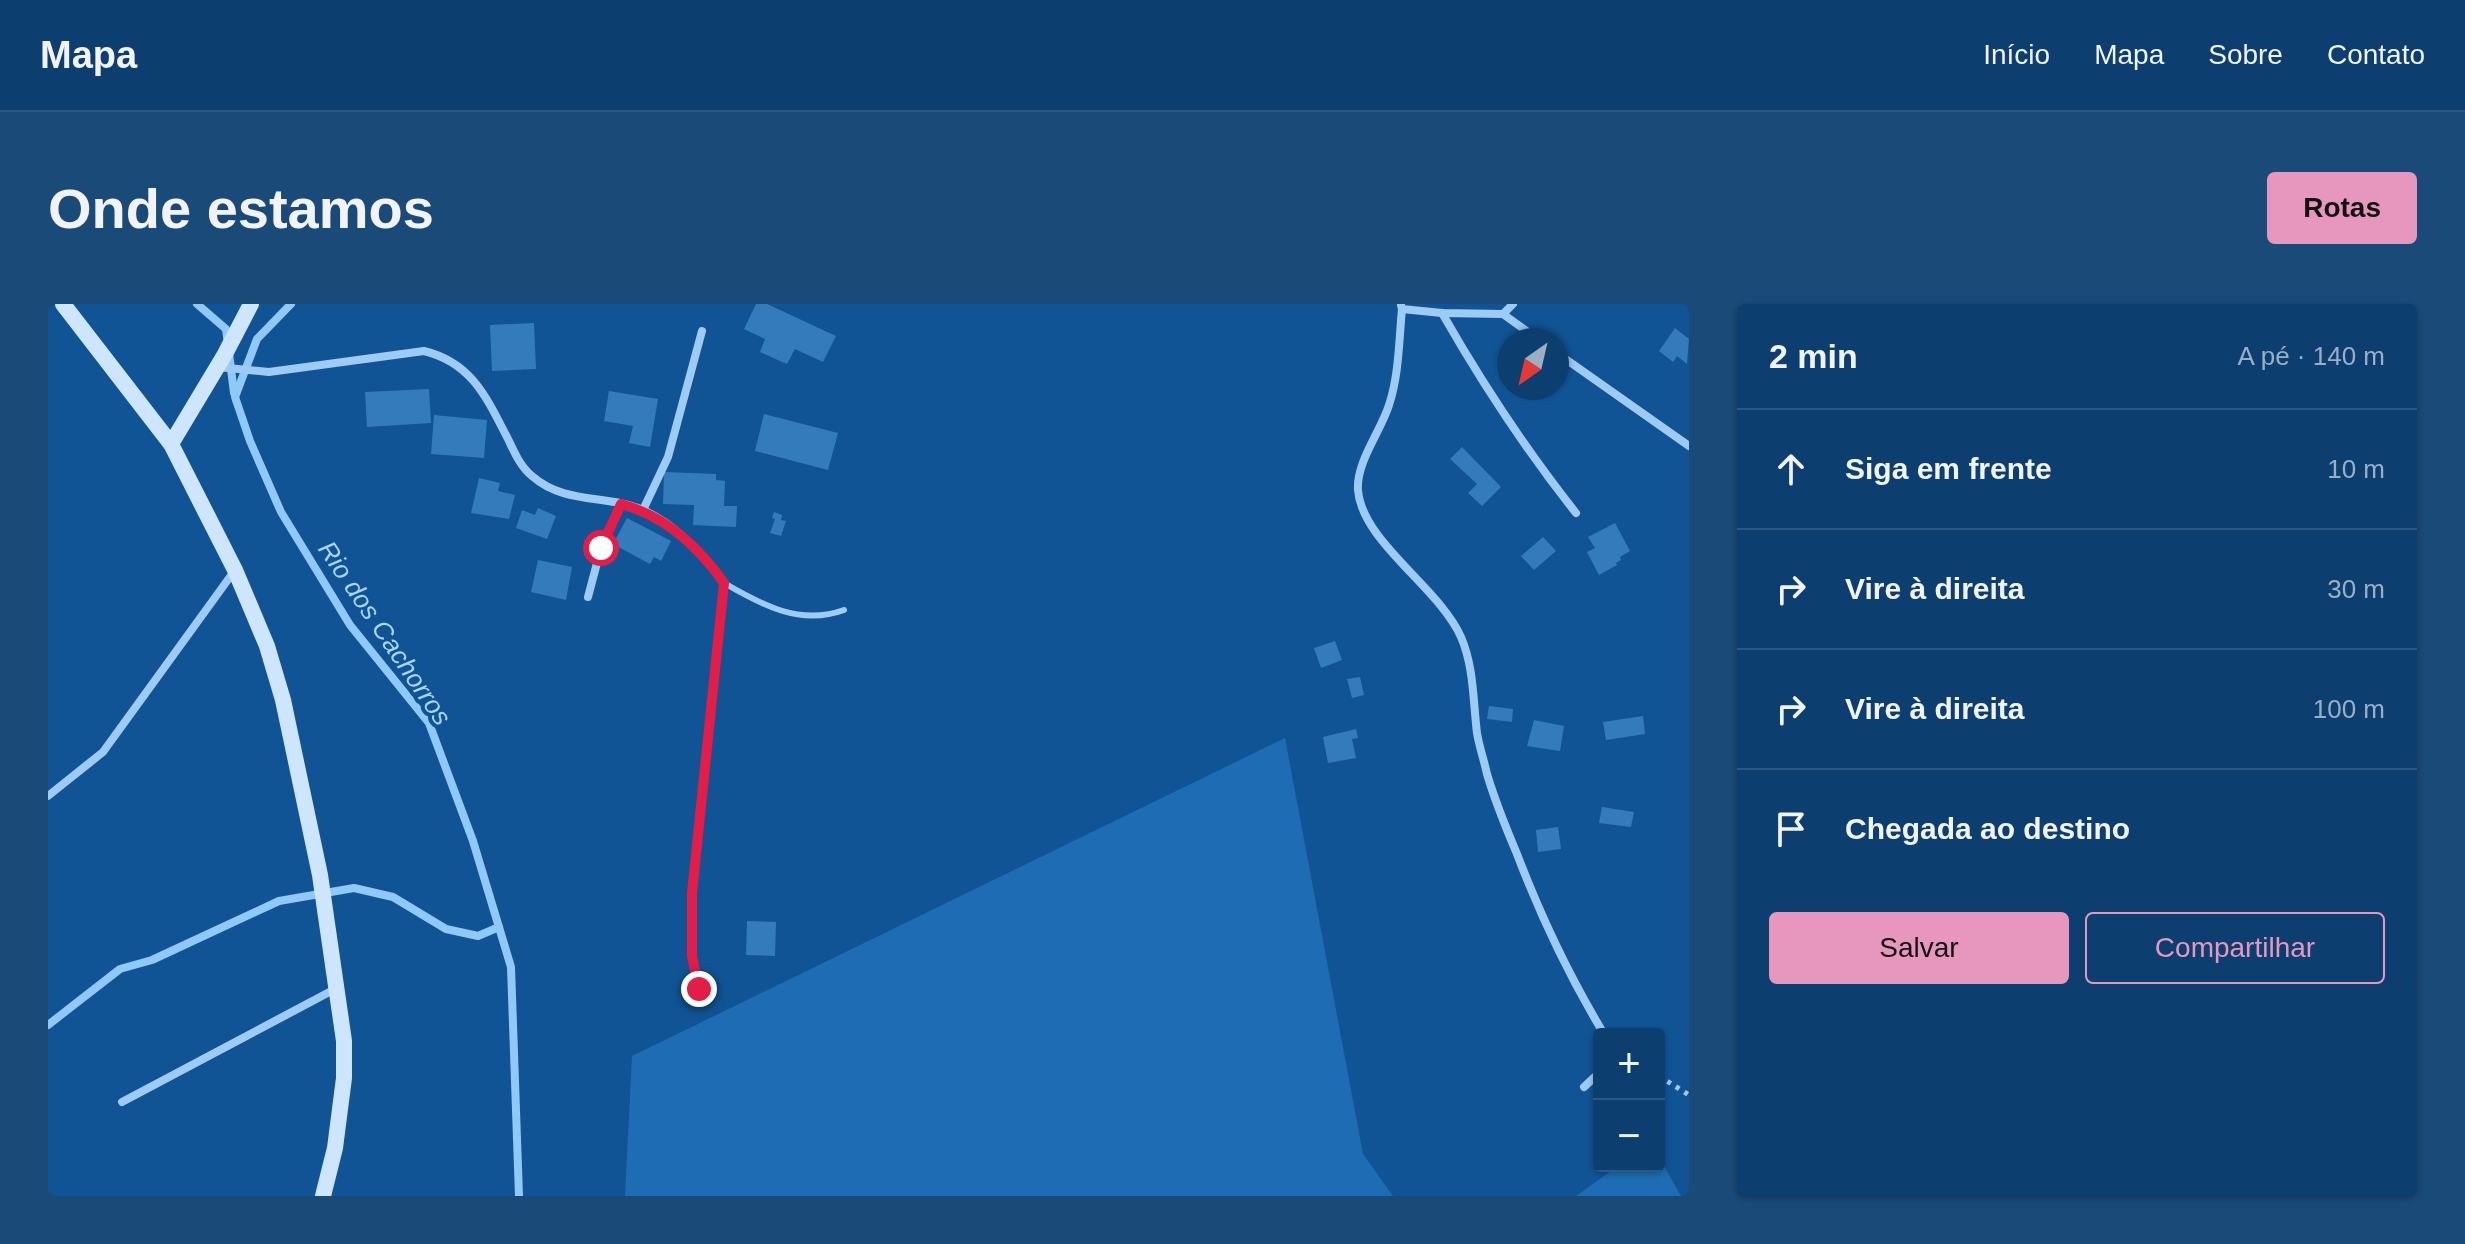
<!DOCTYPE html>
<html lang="pt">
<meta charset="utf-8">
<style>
body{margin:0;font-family:Arial,sans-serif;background:#1a4a78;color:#f1f3f6}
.controls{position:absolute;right:24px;bottom:24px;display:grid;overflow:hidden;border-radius:8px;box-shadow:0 2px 6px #0004}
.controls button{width:72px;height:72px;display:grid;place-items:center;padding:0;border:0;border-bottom:2px solid #2c5883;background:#0c3f70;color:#f1f3f6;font:40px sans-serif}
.compass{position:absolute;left:1449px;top:24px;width:72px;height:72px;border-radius:50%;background:#0c3f70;box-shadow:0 2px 6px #0004;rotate:214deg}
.stop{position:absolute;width:24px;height:24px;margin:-18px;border:6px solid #e11d48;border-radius:50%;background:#fff}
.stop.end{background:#e11d48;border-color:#fff;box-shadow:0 2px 8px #0008}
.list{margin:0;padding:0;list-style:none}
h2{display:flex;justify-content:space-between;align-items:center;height:104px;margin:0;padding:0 32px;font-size:34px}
h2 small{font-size:26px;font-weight:400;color:#9aafc3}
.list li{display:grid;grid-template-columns:52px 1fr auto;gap:24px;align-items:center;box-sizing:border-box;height:120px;padding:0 32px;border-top:2px solid #2c5883}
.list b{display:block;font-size:30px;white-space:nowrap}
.list em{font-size:26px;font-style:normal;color:#9aafc3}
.actions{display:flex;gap:16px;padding:24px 32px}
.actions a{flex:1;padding:18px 0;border:2px solid #e797bd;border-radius:8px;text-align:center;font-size:28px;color:#e797bd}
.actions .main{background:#e797bd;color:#111}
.icon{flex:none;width:44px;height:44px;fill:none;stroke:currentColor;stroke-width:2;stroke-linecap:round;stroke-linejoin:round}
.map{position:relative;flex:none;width:1641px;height:892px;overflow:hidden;border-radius:8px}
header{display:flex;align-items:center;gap:48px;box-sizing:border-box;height:112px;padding:0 40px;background:#0c3f70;border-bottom:2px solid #2c5883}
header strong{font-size:38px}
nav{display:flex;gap:44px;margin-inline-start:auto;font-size:28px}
.intro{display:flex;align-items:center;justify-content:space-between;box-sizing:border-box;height:192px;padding:0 48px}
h1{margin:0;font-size:56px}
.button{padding:20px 36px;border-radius:8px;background:#e797bd;color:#111;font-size:28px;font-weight:700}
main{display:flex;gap:48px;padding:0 48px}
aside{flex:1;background:#0c3f70;border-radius:8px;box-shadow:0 2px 6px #0004}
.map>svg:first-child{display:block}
.green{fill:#1e6cb3}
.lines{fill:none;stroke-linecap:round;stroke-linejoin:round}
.stream{stroke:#90c8f7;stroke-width:8}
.building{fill:#347bbc}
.path{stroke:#9ecbf4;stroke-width:5;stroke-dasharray:4 6;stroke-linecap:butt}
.lane{stroke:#9ecbf4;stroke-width:6}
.street{stroke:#9ecbf4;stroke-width:8}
.secondary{stroke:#cee6fd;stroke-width:16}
.route{stroke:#e11d48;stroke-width:10}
.labels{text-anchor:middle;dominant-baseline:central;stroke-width:8;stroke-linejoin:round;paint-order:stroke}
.water-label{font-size:26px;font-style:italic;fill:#abd5fb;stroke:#105495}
</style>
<header>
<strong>Mapa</strong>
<nav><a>Início</a><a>Mapa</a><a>Sobre</a><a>Contato</a></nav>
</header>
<div class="intro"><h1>Onde estamos</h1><a class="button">Rotas</a></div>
<main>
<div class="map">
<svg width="1641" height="892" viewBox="0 0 1641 892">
<rect width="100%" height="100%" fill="#105495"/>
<g class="green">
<polygon points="1237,434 1315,850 1345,892 577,892 584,752"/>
<polygon points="1611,853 1633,892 1528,892 1570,862 1611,862"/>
</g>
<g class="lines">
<g class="stream">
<polyline points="149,0 178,25 186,89"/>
<polyline points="243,0 209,35 187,93 202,137 233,208 302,321 381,419 425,537 463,663 471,892"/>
<polyline points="0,721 72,665 104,656 231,597 306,584 345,593 398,625 430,632 451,623"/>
</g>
</g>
<g class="building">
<polygon points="708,0 719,0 788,32 775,58 747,45 739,60 712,48 717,35 696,25"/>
<polygon points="486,19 488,65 444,67 442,21"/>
<polygon points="1627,24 1641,35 1639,60 1629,52 1625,58 1611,47"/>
<polygon points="381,85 383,119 319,123 317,88"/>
<polygon points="561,87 610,95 602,143 581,139 585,122 556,117"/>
<polygon points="716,110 790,129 780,166 707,147"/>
<polygon points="386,111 439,116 436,154 383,150"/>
<polygon points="1414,143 1453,183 1434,202 1420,189 1429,180 1402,155"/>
<polygon points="616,168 668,170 668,176 677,177 676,202 689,202 688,223 645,221 646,201 615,200"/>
<polygon points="431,174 452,179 450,187 467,191 461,215 423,209"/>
<polygon points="490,204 508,212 499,235 468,224 474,206 487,211"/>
<polygon points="726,208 734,211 733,216 738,217 733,232 722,229 727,215 724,214"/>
<polygon points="579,214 623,237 613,257 606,253 602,260 565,240"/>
<polygon points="1567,219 1582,247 1572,253 1573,256 1568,259 1569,261 1551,271 1539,248 1547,244 1540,233"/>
<polygon points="1495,233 1508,247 1486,266 1473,252"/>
<polygon points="490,256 524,263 518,296 483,288"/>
<polygon points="1287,337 1294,356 1273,364 1266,344"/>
<polygon points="1312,373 1316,391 1304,394 1299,375"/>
<polygon points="1441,402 1465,405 1464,418 1439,415"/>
<polygon points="1595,412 1597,430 1558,436 1555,418"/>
<polygon points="1486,416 1516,422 1512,447 1479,442"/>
<polygon points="1308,425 1310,434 1304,435 1308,454 1280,459 1275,433"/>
<polygon points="1554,503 1586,508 1583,523 1551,519"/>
<polygon points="1510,523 1513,545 1490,548 1488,526"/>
<polygon points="699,617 728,618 727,652 698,651"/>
</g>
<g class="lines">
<polyline class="path" points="1611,772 1641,791"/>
<path class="lane" d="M651 685 644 652V589L676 279C714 301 752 322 796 306"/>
<g class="street">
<polyline points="1353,1 1354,5 1394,9 1455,10 1465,0"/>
<path d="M1354 5C1351 36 1351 71 1341 101 1333 127 1308 158 1310 186 1314 238 1391 283 1413 333 1426 363 1425 397 1429 429 1431 442 1436 456 1439 470 1447 497 1458 524 1469 550 1493 613 1521 672 1556 730"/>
<path d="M1394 9C1434 79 1478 146 1528 209"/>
<polyline points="1455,10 1491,36"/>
<polyline points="1509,49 1641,142"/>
<path d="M169 63 221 68 376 47C425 59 439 95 461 137 467 150 473 163 484 172 517 201 559 190 595 206 629 221 655 250 676 279"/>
<polyline points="595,206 620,153 654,27"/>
<polyline points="540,293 553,244 573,200"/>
<polyline points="0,492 55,448 187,266"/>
<polyline points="1536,783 1551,769"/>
<polyline points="74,798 289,684"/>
</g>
<g class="secondary">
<polyline points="15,0 123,140 187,266 219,342 235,396 272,571 296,737 296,774 287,844 275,892"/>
<polyline points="123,140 177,50 203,0"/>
</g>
</g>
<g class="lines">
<path class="route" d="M553 244 573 200C617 212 650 242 676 279L644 589V652L651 685"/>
</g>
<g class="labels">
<g class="water-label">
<text transform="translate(337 329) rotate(56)">Rio dos Cachorros</text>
</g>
</g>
</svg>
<div class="controls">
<button>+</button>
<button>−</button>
</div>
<svg class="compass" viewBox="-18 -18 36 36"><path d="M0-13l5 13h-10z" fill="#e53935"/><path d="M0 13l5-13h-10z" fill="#9aafc3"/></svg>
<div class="stop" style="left:553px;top:244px"></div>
<div class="stop end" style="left:651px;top:685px"></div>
</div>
<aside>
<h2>2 min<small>A pé · 140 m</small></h2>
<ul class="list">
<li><svg class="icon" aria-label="ahead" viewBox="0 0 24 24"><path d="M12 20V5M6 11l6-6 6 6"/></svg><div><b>Siga em frente</b></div><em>10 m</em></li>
<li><svg class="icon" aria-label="right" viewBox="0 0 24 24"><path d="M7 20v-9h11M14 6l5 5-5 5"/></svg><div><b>Vire à direita</b></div><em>30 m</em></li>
<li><svg class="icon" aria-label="right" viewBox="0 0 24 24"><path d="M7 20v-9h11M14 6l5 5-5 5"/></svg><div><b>Vire à direita</b></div><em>100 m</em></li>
<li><svg class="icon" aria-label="arrive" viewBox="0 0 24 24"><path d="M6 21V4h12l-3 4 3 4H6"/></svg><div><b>Chegada ao destino</b></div></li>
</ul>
<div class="actions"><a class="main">Salvar</a><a>Compartilhar</a></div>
</aside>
</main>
